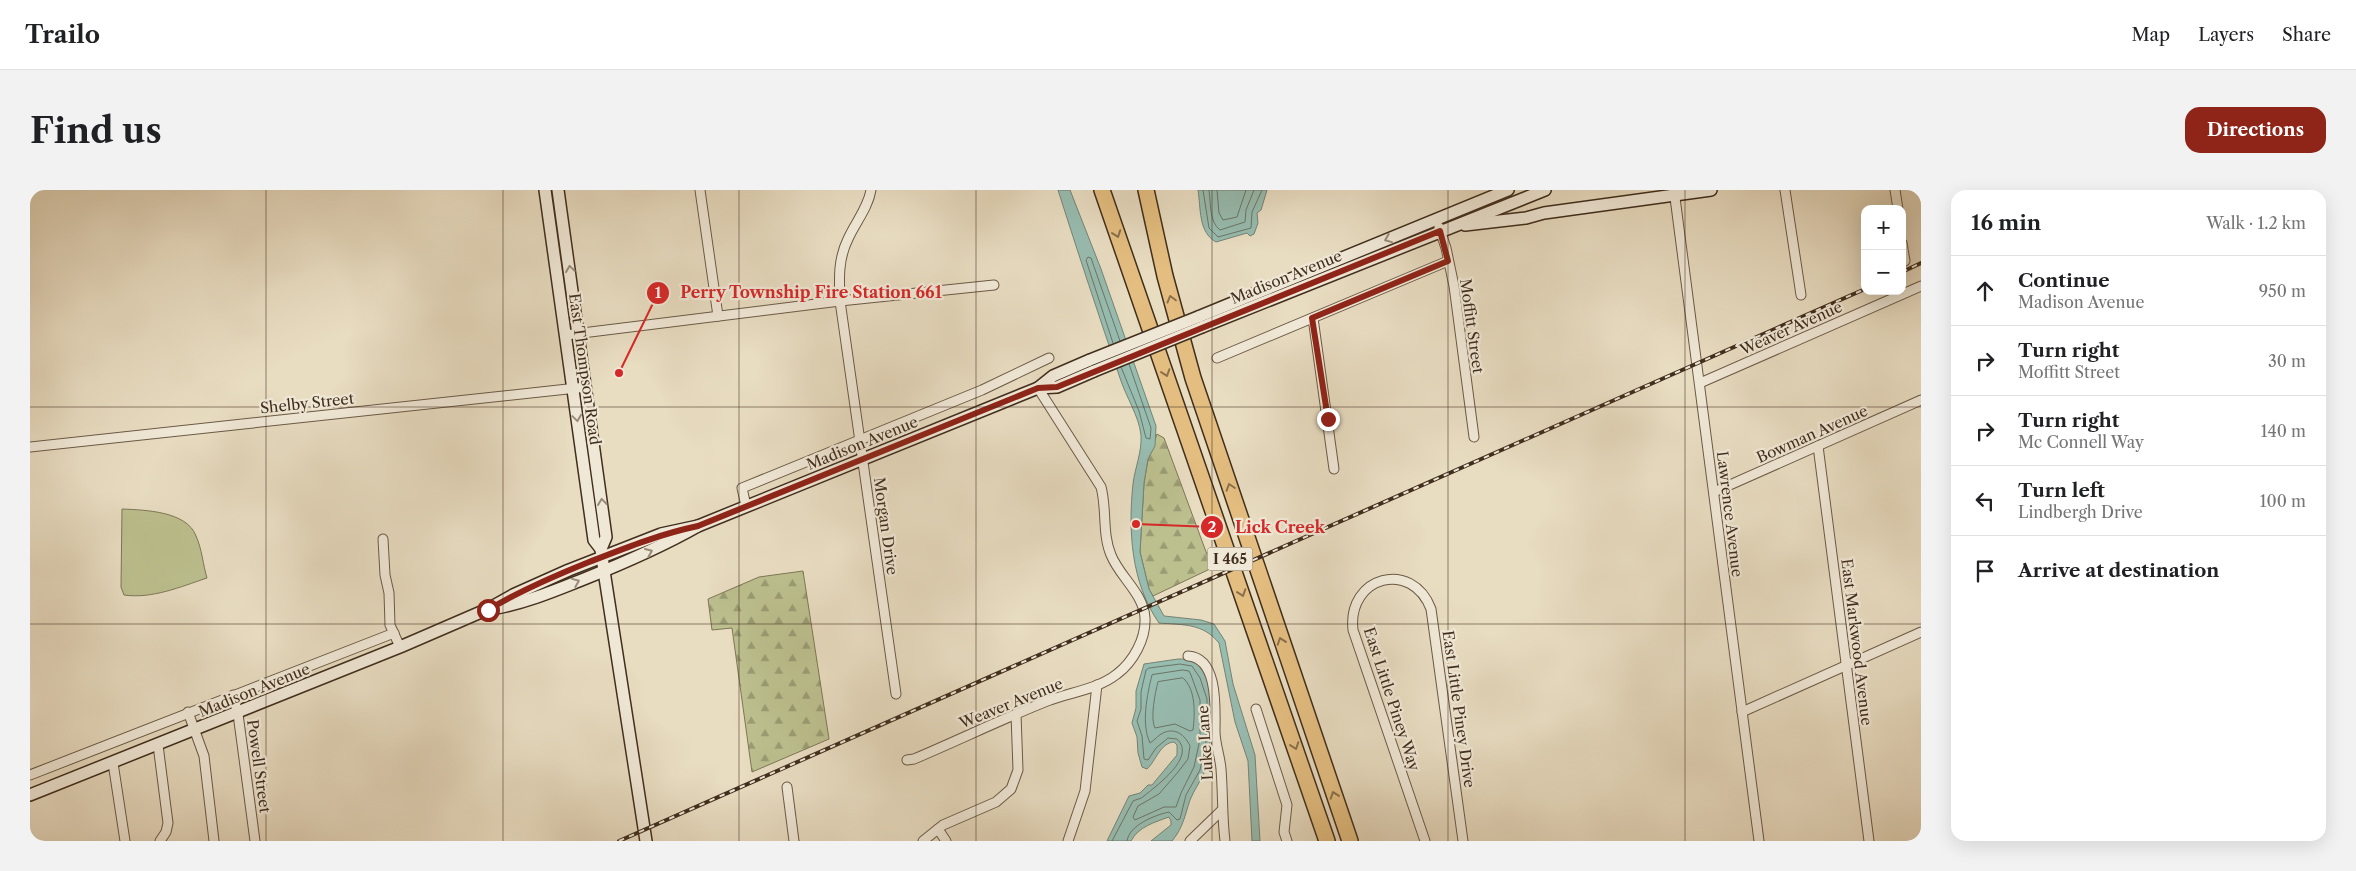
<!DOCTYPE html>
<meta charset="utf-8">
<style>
body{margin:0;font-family:"Libre Caslon Text",serif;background:#f2f2f2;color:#202124}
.controls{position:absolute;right:15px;top:15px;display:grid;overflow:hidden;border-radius:10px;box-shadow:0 5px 20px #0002}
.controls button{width:45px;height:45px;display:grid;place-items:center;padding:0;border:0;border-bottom:1px solid #e0e0e0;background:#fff;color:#202124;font:25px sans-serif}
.stop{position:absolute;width:15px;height:15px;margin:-11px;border:4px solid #8f2418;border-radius:50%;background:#fff}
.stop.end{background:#8f2418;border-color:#fff;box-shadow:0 1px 5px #0008}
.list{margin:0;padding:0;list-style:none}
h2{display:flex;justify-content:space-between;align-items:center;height:65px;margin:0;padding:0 20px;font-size:21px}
h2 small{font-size:16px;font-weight:400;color:#757577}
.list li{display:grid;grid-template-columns:32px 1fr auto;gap:15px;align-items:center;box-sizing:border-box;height:70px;padding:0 20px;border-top:1px solid #e0e0e0}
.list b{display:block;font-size:19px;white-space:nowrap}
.list p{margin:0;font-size:16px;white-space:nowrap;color:#757577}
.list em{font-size:16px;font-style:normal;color:#757577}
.icon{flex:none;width:28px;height:28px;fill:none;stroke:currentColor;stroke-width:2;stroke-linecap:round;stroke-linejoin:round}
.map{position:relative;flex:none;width:1891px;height:651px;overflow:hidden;border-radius:15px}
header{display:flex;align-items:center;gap:30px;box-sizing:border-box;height:70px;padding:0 25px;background:#fff;border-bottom:1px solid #e0e0e0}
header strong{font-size:24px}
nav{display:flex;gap:28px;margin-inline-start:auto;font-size:18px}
.intro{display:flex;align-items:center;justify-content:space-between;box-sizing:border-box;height:120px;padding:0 30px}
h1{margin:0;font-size:35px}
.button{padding:12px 22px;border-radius:15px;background:#8f2418;color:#fff;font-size:18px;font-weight:700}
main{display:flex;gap:30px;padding:0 30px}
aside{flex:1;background:#fff;border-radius:15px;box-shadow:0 5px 20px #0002}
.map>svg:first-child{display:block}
.forest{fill:url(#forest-firs);stroke:#7e7656}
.park{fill:#bcbf8e;stroke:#7e7656}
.water{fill:#97bcb0;stroke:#758375}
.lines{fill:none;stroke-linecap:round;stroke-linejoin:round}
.shore{stroke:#6c7566;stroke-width:1}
.minor-casing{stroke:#6b5a46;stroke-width:11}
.secondary-casing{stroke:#412e1d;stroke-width:14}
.motorway-casing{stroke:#412e1d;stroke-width:18}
.minor{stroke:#f0e8d7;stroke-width:9}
.secondary{stroke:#f0e8d7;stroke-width:11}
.motorway{stroke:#e4be80;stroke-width:15}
.rail-casing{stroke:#412e1d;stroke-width:4}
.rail{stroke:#f0e8d7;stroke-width:2;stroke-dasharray:5.5;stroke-linecap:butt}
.secondary-bridge-casing{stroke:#412e1d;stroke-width:14;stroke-linecap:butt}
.secondary-bridge{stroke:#f0e8d7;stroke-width:11}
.oneway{stroke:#8a6f4a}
.oneway2{stroke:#988b7a}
.route{stroke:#8f2418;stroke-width:6}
.grid{fill:none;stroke:#412e1d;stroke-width:1;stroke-opacity:0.55}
.labels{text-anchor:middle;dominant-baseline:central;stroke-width:4.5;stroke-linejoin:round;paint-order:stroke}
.shield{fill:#f0e8d7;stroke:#766655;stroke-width:1}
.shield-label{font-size:14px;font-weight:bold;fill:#412e1d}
.street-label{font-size:15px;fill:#412e1d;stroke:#f0e8d7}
.leader{fill:none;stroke:#d62828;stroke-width:2}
.callout-dot{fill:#d62828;stroke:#f0e8d7;stroke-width:2}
.mark-label{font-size:15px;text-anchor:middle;font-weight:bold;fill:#fff}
.callout-label{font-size:16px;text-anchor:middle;font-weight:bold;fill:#d62828;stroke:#f0e8d7;stroke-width:4.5;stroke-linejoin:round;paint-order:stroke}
</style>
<header>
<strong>Trailo</strong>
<nav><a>Map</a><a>Layers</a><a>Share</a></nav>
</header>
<div class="intro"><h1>Find us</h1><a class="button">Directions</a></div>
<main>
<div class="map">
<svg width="1891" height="651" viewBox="0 0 1891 651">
<defs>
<pattern id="forest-firs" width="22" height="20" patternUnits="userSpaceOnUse" patternTransform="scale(1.25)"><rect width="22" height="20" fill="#bcbf8e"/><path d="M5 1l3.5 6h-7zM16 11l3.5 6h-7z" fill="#9a9c73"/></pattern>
</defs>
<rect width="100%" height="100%" fill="#e8dcc1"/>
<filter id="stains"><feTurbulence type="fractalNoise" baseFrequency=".004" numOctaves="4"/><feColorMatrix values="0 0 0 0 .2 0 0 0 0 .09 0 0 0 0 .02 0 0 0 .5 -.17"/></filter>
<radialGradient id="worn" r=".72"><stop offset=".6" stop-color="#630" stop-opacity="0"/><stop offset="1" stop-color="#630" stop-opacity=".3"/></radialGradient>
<g class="forest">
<polygon points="1127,244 1134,248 1182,378 1123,406 1119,399 1110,362 1114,293 1118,269"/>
<polygon points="773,381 799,549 722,582 702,438 682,440 678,409 729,387"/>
</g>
<path class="park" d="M92 319C114 320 157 321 166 346 172 359 173 375 177 388 150 397 122 409 94 405L91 397Z"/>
<g class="water">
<path d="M1028 0H1040L1071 79 1126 236 1125 256 1118 269 1114 293 1110 362 1119 399 1134 426 1171 430 1184 434 1195 451 1203 494 1225 565 1230 651H1222L1218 571 1205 532 1189 453C1173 433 1153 435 1129 433 1101 393 1098 340 1103 294 1105 277 1112 263 1111 245 1109 226 1096 207 1090 188 1069 126 1048 63 1028 0Z"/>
<path d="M1168 0H1237L1231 20 1227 23 1228 33 1224 44 1220 46 1217 43 1186 52C1168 42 1171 18 1168 0Z"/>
<path d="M1148 469C1153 469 1159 469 1164 471 1187 481 1182 541 1178 561 1177 567 1178 577 1174 583 1170 592 1164 600 1160 610 1155 625 1153 638 1142 651H1121L1141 635V631L1139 627C1125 632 1108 637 1101 651H1077L1099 606 1110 603 1118 595H1122L1147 565V555L1144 552C1130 553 1126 571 1117 579L1112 577 1108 563 1107 547 1102 533 1106 518V501L1114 474Z"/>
</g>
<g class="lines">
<g class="shore">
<polyline points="1173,0 1179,38 1188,47 1221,38 1222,22 1232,0"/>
<path d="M1179 0C1181 13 1179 32 1190 40L1215 32 1216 20 1224 0"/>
<polyline points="1187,0 1189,23 1193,30 1207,27 1216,0"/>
<polyline points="1083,153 1056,70 1058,67 1061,68 1090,151"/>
<polyline points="1091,177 1109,221 1116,248 1120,249 1121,238 1099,174"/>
<path d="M1153 480 1159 481 1161 485 1170 510V549L1164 577 1151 603 1146 617H1134L1105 630 1103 627 1108 616 1129 604 1148 582 1158 569 1160 556C1155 545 1145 537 1133 543 1128 545 1125 550 1120 553 1111 534 1117 505 1122 485Z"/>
<path d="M1153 488C1166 499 1165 524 1163 540L1160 541 1145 534 1125 538C1120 529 1125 503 1128 492Z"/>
<path d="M1082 651 1103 611C1107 609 1111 609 1114 606 1126 596 1167 567 1147 549L1138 548 1126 558 1118 570 1114 569 1112 546 1107 531 1111 519V502L1116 480 1119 478 1150 474 1162 476 1170 488 1177 509 1176 551 1170 580 1156 605 1150 629 1147 630 1139 622C1125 625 1099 635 1097 651"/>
</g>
<defs>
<g id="minor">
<polyline points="670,0 688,126"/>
<path d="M841 0C838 18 825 33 818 49 808 69 809 89 810 111L866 504"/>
<polyline points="1644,0 1729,651"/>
<polyline points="1755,0 1771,105"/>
<polyline points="1865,0 1868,19"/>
<polyline points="1409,37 1416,58 1424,96 1444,247"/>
<polyline points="1872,53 1875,71"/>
<polyline points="1283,128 1304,279"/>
<polyline points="536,145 810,111 964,95"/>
<polyline points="1187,168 1418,71"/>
<polyline points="1670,193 1891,96"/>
<polyline points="1788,256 1839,651"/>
<polyline points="0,257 556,197"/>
<polyline points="1684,302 1891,210"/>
<polyline points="716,316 712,298 952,200 1019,168"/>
<polyline points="353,349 355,385 359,403 360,435 370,457"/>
<path d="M1158 466C1189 468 1185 520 1185 541 1185 554 1190 566 1191 579 1193 603 1192 627 1195 651"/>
<polyline points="203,505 208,524 225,651"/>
<polyline points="1226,519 1257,615 1254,642 1257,651"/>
<polyline points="158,522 174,566 184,651"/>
<polyline points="1712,522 1891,442"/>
<polyline points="128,555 138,633 136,642 130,651"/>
<path d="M877 570 884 569C929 550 974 528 1020 510 1042 502 1068 499 1087 484 1103 472 1116 449 1115 428 1114 404 1089 386 1081 365 1072 344 1077 319 1071 297L1008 198"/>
<polyline points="83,573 95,651"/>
<polyline points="0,585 364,443"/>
<polyline points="757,597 764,651"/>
<polyline points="908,639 916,651"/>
<polyline points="893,651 913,635 966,612 981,599 988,580 986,524"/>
<polyline points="1038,651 1055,601 1067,495"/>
<polyline points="1160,651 1191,621"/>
<path d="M1395 651 1323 440C1317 386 1382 369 1401 419L1433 651"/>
</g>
<g id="secondary">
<polyline points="515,0 564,350 571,359"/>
<polyline points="528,0 576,347 571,359 574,381 616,651"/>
<polyline points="1435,35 1496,28 1514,23 1681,0"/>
<polyline points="1168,127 1478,0"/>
<polyline points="1172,137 1515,0"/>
<polyline points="1008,198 1027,197 1064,181"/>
<path d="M467 418C498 412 526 400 554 389 594 373 631 357 668 336L1008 198 1023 186 1060 170"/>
<polyline points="0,605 370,457 458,419 483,405 539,380 631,344 668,336"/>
</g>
<g id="motorway">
<polyline points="1072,0 1297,651"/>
<polyline points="1116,0 1135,86 1163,188 1320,651"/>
</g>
</defs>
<use href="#minor" class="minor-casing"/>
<use href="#secondary" class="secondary-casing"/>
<use href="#motorway" class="motorway-casing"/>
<use href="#minor" class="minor"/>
<use href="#secondary" class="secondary"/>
<use href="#motorway" class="motorway"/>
<defs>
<g id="rail">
<polyline points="1872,82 1891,73"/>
<polyline points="589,651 1835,99"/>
</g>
</defs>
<use href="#rail" class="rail-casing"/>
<use href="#rail" class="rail"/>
<defs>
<g id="secondary-bridge">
<polyline points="1060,170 1168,127"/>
<polyline points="1064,181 1172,137"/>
</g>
</defs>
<use href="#secondary-bridge" class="secondary-bridge-casing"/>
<use href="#secondary-bridge" class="secondary-bridge"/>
</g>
<defs><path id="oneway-chevron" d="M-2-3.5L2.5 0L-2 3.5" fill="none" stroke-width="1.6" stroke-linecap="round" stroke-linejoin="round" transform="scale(1.25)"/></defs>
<g class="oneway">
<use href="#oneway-chevron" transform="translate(1087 44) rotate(70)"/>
<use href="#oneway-chevron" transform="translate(1141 109) rotate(-105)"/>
<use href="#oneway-chevron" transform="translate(1136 183) rotate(71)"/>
<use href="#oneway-chevron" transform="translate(1200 297) rotate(-108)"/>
<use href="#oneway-chevron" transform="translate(1212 403) rotate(71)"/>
<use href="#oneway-chevron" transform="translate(1251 451) rotate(-109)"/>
<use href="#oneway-chevron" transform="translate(1265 556) rotate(71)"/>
<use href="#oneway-chevron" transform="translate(1304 605) rotate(-109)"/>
</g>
<g class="oneway2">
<use href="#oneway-chevron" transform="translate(1358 49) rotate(158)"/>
<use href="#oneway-chevron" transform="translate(540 79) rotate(-98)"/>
<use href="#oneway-chevron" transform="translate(547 228) rotate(82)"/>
<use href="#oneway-chevron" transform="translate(572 312) rotate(-97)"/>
<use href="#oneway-chevron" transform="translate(619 362) rotate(-23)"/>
<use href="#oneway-chevron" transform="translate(546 392) rotate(-22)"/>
</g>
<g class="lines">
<path class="route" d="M458 420C491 400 524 386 559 372 595 358 630 344 668 336L1008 198 1027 197 1410 41 1418 71 1282 128 1298 229"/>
</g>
<path class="grid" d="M236 0V651M473 0V651M709 0V651M946 0V651M1182 0V651M1418 0V651M1655 0V651M0 217H1891M0 434H1891"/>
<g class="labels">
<rect class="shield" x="1177.5" y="357.5" width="45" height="23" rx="4"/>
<g class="shield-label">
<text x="1200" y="369">I 465</text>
</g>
<g class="street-label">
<text transform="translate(1256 87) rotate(-22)">Madison Avenue</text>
<text transform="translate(1442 136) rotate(82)">Moffitt Street</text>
<text transform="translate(1761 138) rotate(-24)">Weaver Avenue</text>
<text transform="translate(555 179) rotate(82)">East Thompson Road</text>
<text transform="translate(277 213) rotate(-6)">Shelby Street</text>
<text transform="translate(1782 244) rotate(-24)">Bowman Avenue</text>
<text transform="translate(832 253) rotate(-22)">Madison Avenue</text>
<text transform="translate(1700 324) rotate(83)">Lawrence Avenue</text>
<text transform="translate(856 336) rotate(82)">Morgan Drive</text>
<text transform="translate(1827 452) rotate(83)">East Markwood Avenue</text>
<text transform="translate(224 500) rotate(-22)">Madison Avenue</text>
<text transform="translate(1362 509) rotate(72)">East Little Piney Way</text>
<text transform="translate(981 513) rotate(-22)">Weaver Avenue</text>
<text transform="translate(1429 519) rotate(82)">East Little Piney Drive</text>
<text transform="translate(1175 553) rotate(-94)">Luke Lane</text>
<text transform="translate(229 576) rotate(82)">Powell Street</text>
</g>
</g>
<path class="leader" d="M589 183L628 103M1106 334L1182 337"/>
<g class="callout-dot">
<circle cx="589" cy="183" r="5"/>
<circle cx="1106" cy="334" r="5"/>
<circle cx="628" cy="103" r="12"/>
<circle cx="1182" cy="337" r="12"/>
</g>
<g class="mark-label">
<text x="628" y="108">1</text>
<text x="1182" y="342">2</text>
</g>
<g class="callout-label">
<text x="781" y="108">Perry Township Fire Station 661</text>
<text x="1250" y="343">Lick Creek</text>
</g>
<rect width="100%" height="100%" filter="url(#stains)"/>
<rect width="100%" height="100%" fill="url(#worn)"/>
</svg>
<div class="controls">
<button>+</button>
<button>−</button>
</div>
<div class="stop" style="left:458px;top:420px"></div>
<div class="stop end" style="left:1298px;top:229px"></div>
</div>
<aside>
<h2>16 min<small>Walk · 1.2 km</small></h2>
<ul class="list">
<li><svg class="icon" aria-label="ahead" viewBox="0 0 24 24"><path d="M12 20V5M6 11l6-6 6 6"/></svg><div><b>Continue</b><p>Madison Avenue</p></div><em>950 m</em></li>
<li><svg class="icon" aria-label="right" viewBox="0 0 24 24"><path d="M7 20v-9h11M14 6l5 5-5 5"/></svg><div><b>Turn right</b><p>Moffitt Street</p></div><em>30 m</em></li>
<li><svg class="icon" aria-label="right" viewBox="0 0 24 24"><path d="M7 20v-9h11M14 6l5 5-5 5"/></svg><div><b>Turn right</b><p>Mc Connell Way</p></div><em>140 m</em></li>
<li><svg class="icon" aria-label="left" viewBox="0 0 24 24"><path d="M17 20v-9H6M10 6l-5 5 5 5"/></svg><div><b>Turn left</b><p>Lindbergh Drive</p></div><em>100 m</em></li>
<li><svg class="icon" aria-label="arrive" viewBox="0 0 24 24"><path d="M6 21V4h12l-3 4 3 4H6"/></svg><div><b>Arrive at destination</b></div></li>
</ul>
</aside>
</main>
